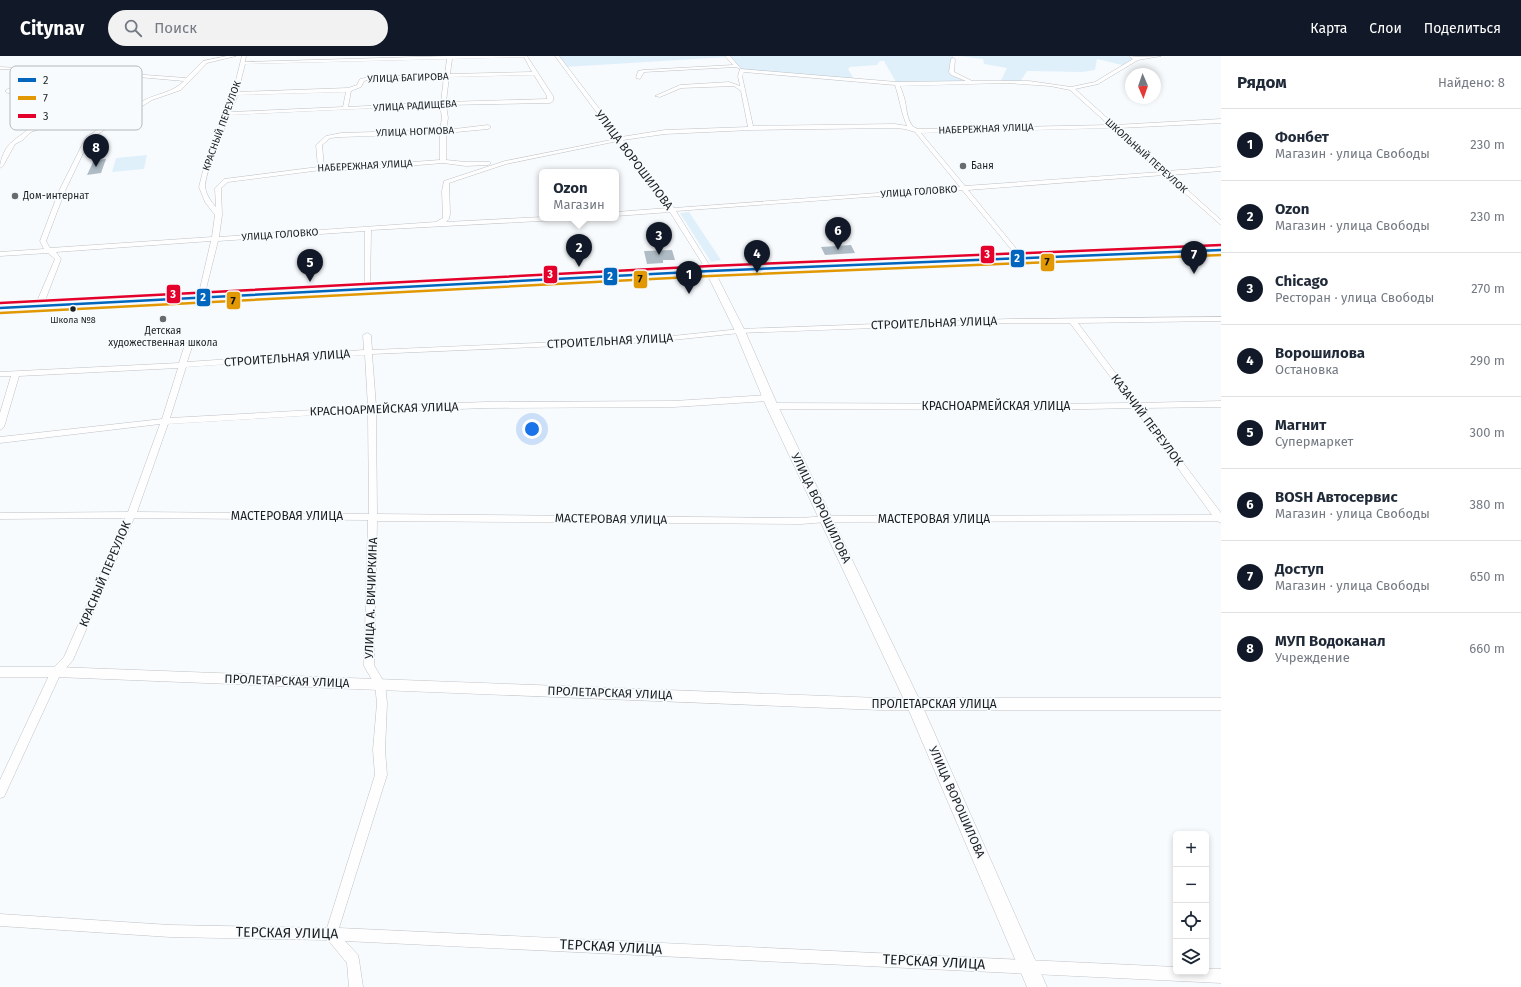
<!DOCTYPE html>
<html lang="ru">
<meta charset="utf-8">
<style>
body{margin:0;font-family:"Fira Sans",sans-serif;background:#f2f2f3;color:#1f2937}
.controls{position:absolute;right:12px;bottom:12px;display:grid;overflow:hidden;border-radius:6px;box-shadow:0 2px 6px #0003}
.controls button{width:36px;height:36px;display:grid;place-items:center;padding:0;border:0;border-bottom:1px solid #e0e1e3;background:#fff;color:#1f2937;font:20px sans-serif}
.compass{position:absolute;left:1125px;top:12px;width:36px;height:36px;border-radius:50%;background:#fff;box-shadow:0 2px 6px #0003;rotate:178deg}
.you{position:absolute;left:532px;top:373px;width:14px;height:14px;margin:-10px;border:3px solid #fff;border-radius:50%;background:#1a73e8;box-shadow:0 0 0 6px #1a73e833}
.badge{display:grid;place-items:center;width:26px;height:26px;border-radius:50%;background:#111827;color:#fff;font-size:13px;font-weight:700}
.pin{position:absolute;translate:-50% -33px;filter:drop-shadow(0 1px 2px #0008)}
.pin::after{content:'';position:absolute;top:21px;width:14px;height:12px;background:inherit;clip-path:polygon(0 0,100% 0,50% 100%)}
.popup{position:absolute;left:539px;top:113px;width:80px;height:52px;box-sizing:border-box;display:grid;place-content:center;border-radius:6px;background:#fff;filter:drop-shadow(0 1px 3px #0005);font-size:13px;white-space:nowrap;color:#747a83}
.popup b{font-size:15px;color:#1f2937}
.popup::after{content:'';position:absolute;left:50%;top:100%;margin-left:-8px;border:8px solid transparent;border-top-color:#fff}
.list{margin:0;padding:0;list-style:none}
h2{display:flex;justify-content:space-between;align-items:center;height:52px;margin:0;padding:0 16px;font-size:17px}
h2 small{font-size:13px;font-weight:400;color:#747a83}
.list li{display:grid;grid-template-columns:26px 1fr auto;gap:12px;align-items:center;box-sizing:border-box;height:72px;padding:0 16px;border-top:1px solid #e0e1e3}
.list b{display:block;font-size:15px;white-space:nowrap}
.list p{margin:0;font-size:13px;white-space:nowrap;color:#747a83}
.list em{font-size:13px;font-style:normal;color:#747a83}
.icon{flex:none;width:22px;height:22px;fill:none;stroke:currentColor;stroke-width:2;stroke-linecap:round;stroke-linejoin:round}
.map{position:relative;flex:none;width:1221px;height:931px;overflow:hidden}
header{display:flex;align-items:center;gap:24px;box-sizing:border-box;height:56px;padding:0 20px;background:#111827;color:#fff}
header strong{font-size:19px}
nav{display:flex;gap:22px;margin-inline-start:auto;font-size:14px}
.search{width:280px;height:36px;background:#f2f2f3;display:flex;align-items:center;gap:10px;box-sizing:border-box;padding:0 14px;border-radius:22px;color:#747a83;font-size:15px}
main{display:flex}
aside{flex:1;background:#fff}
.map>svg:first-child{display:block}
.green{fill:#dff0fb}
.building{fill:#afbcc5}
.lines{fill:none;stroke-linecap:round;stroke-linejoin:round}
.minor-casing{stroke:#bfc1c3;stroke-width:1}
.tertiary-casing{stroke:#bfc1c3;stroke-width:1}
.secondary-casing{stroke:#bfc1c3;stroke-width:1}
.minor{fill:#fefeff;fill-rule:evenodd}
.tertiary{fill:#fefeff;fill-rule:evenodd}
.secondary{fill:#fefeff;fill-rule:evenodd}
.bus-1-casing{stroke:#f7fbfe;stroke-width:5}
.bus-2-casing{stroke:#f7fbfe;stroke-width:5}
.bus-3-casing{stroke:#f7fbfe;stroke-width:5}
.bus-1{stroke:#0065bd;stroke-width:2.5}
.bus-2{stroke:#e19803;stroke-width:2.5}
.bus-3{stroke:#e4002b;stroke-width:2.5}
.poi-dot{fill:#686b6d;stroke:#f7fbfe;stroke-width:1.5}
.bus-dot{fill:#1b1e20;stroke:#f7fbfe;stroke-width:1.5}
.labels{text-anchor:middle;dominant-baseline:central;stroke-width:3.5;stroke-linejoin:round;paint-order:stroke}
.far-bus-label{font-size:9px;fill:#1b1e20;stroke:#f7fbfe}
.far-street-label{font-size:10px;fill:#1b1e20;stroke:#f7fbfe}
.far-poi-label{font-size:10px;fill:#1b1e20;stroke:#f7fbfe;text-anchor:start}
.street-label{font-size:12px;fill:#1b1e20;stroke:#f7fbfe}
.near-street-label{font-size:14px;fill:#1b1e20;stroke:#f7fbfe}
.key{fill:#f7fbfe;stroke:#b5b9bb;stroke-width:1}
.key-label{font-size:11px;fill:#1b1e20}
.line-badge{stroke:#f7fbfe;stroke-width:1.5}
.badge-label{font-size:11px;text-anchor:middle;font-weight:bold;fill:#fff}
.pale-badge-label{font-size:11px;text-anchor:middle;font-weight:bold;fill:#111}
</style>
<header>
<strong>Citynav</strong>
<div class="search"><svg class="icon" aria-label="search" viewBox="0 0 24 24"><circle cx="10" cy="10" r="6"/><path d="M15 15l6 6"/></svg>Поиск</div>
<nav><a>Карта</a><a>Слои</a><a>Поделиться</a></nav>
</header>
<main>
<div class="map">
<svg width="1221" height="931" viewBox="0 0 1221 931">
<rect width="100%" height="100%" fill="#f8fbfd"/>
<g class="green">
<polygon points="557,0 953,0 953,18 976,26 897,28 884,5 880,5 877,9 850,11 848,13 854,23 742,14 728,1 565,11"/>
<polygon points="959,0 1159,0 1137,3 1126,10 1097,3 1095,14 1082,16 1027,15 1020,26 1002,26 1001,24 1007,12 984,8 983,3"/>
<polygon points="147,99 144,113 112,116 116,102"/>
<polygon points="689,156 721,204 711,206 680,157"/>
</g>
<g class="building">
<polygon points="106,103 101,117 87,119 94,104"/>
<polygon points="851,189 855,197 825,199 821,191"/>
<polygon points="672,194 675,204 663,204 663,207 647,208 644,195"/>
</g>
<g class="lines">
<defs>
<g id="minor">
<path d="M227 0H236L207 7 181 34 152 44 90 83 65 135 46 185 50 192 212 181 215 159 205 146 199 131 203 115 232 40 242 0H246L245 6 448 0H527L553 40V45L550 47 446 49 448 62 446 74 488 69 491 71 488 73 446 77V104L466 106H490L491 107 488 109 466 110 443 107 357 114H321L228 126 221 132 222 159 219 181 436 166 443 162 442 135 444 125 505 105 616 83 555 0H559L621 81 665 74 748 71 741 35 734 30 681 32 660 41 655 40 680 29 729 26 740 30 738 20 740 13 736 11 644 16 640 23 636 22 638 15 643 14 733 9 725 0H730L741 13 897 26 966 25 951 19 949 16 951 3 953 2 955 3 954 16 972 25H1029L1071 31 1095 26 1133 3 1129 0 1138 1 1161 0 1138 4 1098 28 1075 33 1115 69 1221 63V67L1119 72 1167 115 1221 111V115L1171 119 1221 164V169L1164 119 968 134 1024 202 1025 203 1022 205 1020 204 962 134 676 155 713 215 710 217 707 215 670 156 616 160V156L668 152 618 85 506 108 449 127 450 158 449 163 446 166 542 161 562 162 559 164 371 174 370 234H366L365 233V175L218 185 204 241 201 243 198 241 211 185 56 196 61 203 43 250 39 252 35 250 55 203 48 197 0 200V196L44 193 40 185 59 135 86 81 137 49 113 47 31 76 23 84 15 88 3 110 0 112C0 104 5 91 12 86 17 81 22 79 27 74L105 46 8 37 5 35 8 33 141 46C156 37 171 38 184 25L104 18 0 13V11L104 16 186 22 203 5ZM524 1 532 16 450 18 452 3ZM447 3 445 18 371 21 360 23 357 29 348 32 238 36 245 8ZM744 16 895 29C900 44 901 56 907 70L895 68 753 70 742 20ZM534 19 547 40V43L446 46 449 21ZM444 21 441 46 348 51 351 35 361 31 364 25 371 23ZM1007 27 1050 30 1070 34 1109 69 918 73C907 70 907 54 905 45 904 40 902 35 900 30ZM346 36 343 51 231 56 238 39ZM440 49 442 62 440 74 341 77 326 80 316 89 318 111 224 123 215 132 216 151C211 146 205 137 205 129 207 111 223 78 230 59ZM895 72 905 73 915 76 960 131 674 152 623 84 665 78 751 74ZM1112 72 1161 116 965 130 921 77ZM440 78V104L357 110H324L322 89 330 82 341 81Z"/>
<path d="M1221 261V265L1078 267 1138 347 1221 345V351L1142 352 1221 457V467L1217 465 827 466 801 468 377 465 374 609 385 628 387 647 385 694 387 719 339 872 1176 911V916H1206V913H1221V927L345 885 358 899 359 904 363 931H349L347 907 328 884 170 881 0 870V858L170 869 327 872 375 719 373 694 377 647 375 629 364 610 368 464 134 462 73 604 60 619 4 741 0 742V724L52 613 64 601 125 462 0 463V457L128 456 160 368 0 387V381L162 363 178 312 19 320 4 371 0 374V357L11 320H0V316L179 307 185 288 189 286 193 288 187 306 364 294 363 279 367 277 371 279 372 294 653 282 740 273 1009 263ZM1009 267H1070L1130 347 1040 348 772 347 768 350 772 353 1040 354 1134 352 1212 459 827 460 801 462 377 458 376 356 486 352 674 351 768 345 772 342 768 339 674 345 486 346 376 350 372 298 653 286 740 277ZM365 299 368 351 170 362 186 311ZM368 356 369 458 137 456 168 368Z"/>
</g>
<polygon id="tertiary" points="0,611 56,611 880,642 1221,642 1221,654 880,654 56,621 0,621"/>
<polygon id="secondary" points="1221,191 1221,197 716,218 745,275 778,350 922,649 1047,931 1027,931 907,650 766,350 735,275 707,218 0,255 0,249 710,212"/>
</defs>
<use href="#minor" class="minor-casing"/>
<use href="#tertiary" class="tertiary-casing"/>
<use href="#secondary" class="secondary-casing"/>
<use href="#minor" class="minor"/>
<use href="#tertiary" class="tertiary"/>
<use href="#secondary" class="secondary"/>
<defs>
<polyline id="bus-1" points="0,252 710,215 1221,194"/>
<polyline id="bus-2" points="0,257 710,220 1221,199"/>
<polyline id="bus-3" points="0,247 710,210 1221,189"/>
</defs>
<use href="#bus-1" class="bus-1-casing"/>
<use href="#bus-2" class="bus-2-casing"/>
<use href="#bus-3" class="bus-3-casing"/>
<use href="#bus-1" class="bus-1"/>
<use href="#bus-2" class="bus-2"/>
<use href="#bus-3" class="bus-3"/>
</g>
<g class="poi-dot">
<circle cx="963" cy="110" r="4"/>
<circle cx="15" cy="140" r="4"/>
<circle cx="163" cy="263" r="4"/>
</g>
<circle class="bus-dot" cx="73" cy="253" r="3.5"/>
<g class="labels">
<g class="far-bus-label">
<text x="73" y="264">Школа №8</text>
</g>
<g class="far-street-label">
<text transform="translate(408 22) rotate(-2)">УЛИЦА БАГИРОВА</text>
<text transform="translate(415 50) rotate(-3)">УЛИЦА РАДИЩЕВА</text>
<text transform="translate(222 70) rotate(-70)">КРАСНЫЙ ПЕРЕУЛОК</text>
<text transform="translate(986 73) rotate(-2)">НАБЕРЕЖНАЯ УЛИЦА</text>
<text transform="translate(415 76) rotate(-2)">УЛИЦА НОГМОВА</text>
<text transform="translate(1146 100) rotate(42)">ШКОЛЬНЫЙ ПЕРЕУЛОК</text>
<text transform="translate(365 110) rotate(-3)">НАБЕРЕЖНАЯ УЛИЦА</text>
<text transform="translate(919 136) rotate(-4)">УЛИЦА ГОЛОВКО</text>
<text transform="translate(280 179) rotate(-4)">УЛИЦА ГОЛОВКО</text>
</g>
<g class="far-poi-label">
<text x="971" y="110">Баня</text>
<text x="23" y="140">Дом-интернат</text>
<text x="163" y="275" text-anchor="middle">Детская<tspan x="163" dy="12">художественная школа</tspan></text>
</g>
<g class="street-label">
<text transform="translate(634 104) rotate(53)">УЛИЦА ВОРОШИЛОВА</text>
<text transform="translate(934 267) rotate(-2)">СТРОИТЕЛЬНАЯ УЛИЦА</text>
<text transform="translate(610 285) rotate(-3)">СТРОИТЕЛЬНАЯ УЛИЦА</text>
<text transform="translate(287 302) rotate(-4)">СТРОИТЕЛЬНАЯ УЛИЦА</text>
<text x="996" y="350">КРАСНОАРМЕЙСКАЯ УЛИЦА</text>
<text transform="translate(384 353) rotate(-2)">КРАСНОАРМЕЙСКАЯ УЛИЦА</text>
<text transform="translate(1147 364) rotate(53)">КАЗАЧИЙ ПЕРЕУЛОК</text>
<text transform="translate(821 452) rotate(64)">УЛИЦА ВОРОШИЛОВА</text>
<text x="287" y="460">МАСТЕРОВАЯ УЛИЦА</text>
<text transform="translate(611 463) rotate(1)">МАСТЕРОВАЯ УЛИЦА</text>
<text x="934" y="463">МАСТЕРОВАЯ УЛИЦА</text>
<text transform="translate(105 518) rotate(-67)">КРАСНЫЙ ПЕРЕУЛОК</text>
<text transform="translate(371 542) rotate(-88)">УЛИЦА А. ВИЧИРКИНА</text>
<text transform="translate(287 625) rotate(2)">ПРОЛЕТАРСКАЯ УЛИЦА</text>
<text transform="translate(610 637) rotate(2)">ПРОЛЕТАРСКАЯ УЛИЦА</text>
<text x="934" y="648">ПРОЛЕТАРСКАЯ УЛИЦА</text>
<text transform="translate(957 746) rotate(66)">УЛИЦА ВОРОШИЛОВА</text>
</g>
<g class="near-street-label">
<text transform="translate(287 877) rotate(1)">ТЕРСКАЯ УЛИЦА</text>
<text transform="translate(611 891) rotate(3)">ТЕРСКАЯ УЛИЦА</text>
<text transform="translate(934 906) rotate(3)">ТЕРСКАЯ УЛИЦА</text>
</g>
</g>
<rect x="10" y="10" width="132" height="64" rx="6" class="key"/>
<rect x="18" y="22" width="18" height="4" fill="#0065bd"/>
<rect x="18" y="40" width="18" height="4" fill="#e19803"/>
<rect x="18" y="58" width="18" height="4" fill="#e4002b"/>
<g class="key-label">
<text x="43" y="28">2</text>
<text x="43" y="46">7</text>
<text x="43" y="64">3</text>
</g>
<g class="line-badge">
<rect x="980" y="189" width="15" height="19" rx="4" fill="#e4002b"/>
<rect x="1010" y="193" width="15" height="19" rx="4" fill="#0065bd"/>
<rect x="1040" y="197" width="15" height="19" rx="4" fill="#e19803"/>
<rect x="543" y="209" width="15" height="19" rx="4" fill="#e4002b"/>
<rect x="603" y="211" width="15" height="19" rx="4" fill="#0065bd"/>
<rect x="633" y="214" width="15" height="19" rx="4" fill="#e19803"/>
<rect x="166" y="228" width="15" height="20" rx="4" fill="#e4002b"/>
<rect x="196" y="232" width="15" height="19" rx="4" fill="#0065bd"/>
<rect x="226" y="235" width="15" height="19" rx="4" fill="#e19803"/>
</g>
<g class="badge-label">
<text x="987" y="202">3</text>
<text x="1017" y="206">2</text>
<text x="550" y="222">3</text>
<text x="610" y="224">2</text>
<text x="173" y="242">3</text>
<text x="203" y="245">2</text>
</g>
<g class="pale-badge-label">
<text x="1047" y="210">7</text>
<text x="640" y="227">7</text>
<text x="233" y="249">7</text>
</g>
</svg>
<div class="controls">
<button>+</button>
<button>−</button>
<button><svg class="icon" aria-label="locate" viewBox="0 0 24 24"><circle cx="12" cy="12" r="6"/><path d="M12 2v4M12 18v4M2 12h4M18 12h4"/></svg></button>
<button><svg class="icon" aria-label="layers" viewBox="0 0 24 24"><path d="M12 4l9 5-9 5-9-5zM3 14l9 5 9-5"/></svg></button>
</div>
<svg class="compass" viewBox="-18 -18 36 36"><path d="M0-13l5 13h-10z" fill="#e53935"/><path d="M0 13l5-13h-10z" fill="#747a83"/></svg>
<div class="you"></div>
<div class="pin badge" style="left:689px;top:238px">1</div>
<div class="pin badge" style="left:579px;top:211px">2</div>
<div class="popup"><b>Ozon</b>Магазин</div>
<div class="pin badge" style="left:659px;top:199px">3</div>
<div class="pin badge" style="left:757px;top:217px">4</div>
<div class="pin badge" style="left:310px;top:226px">5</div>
<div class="pin badge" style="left:838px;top:194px">6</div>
<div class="pin badge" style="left:1194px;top:218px">7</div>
<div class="pin badge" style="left:96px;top:111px">8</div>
</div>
<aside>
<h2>Рядом<small>Найдено: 8</small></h2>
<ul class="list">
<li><span class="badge">1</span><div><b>Фонбет</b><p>Магазин · улица Свободы</p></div><em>230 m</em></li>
<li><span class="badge">2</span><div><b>Ozon</b><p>Магазин · улица Свободы</p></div><em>230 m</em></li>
<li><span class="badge">3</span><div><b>Chicago</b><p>Ресторан · улица Свободы</p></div><em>270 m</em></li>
<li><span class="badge">4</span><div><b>Ворошилова</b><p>Остановка</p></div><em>290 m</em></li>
<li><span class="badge">5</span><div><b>Магнит</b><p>Супермаркет</p></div><em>300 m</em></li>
<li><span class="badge">6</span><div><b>BOSH Автосервис</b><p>Магазин · улица Свободы</p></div><em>380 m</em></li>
<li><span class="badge">7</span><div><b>Доступ</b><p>Магазин · улица Свободы</p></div><em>650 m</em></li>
<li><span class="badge">8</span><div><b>МУП Водоканал</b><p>Учреждение</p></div><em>660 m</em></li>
</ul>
</aside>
</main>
